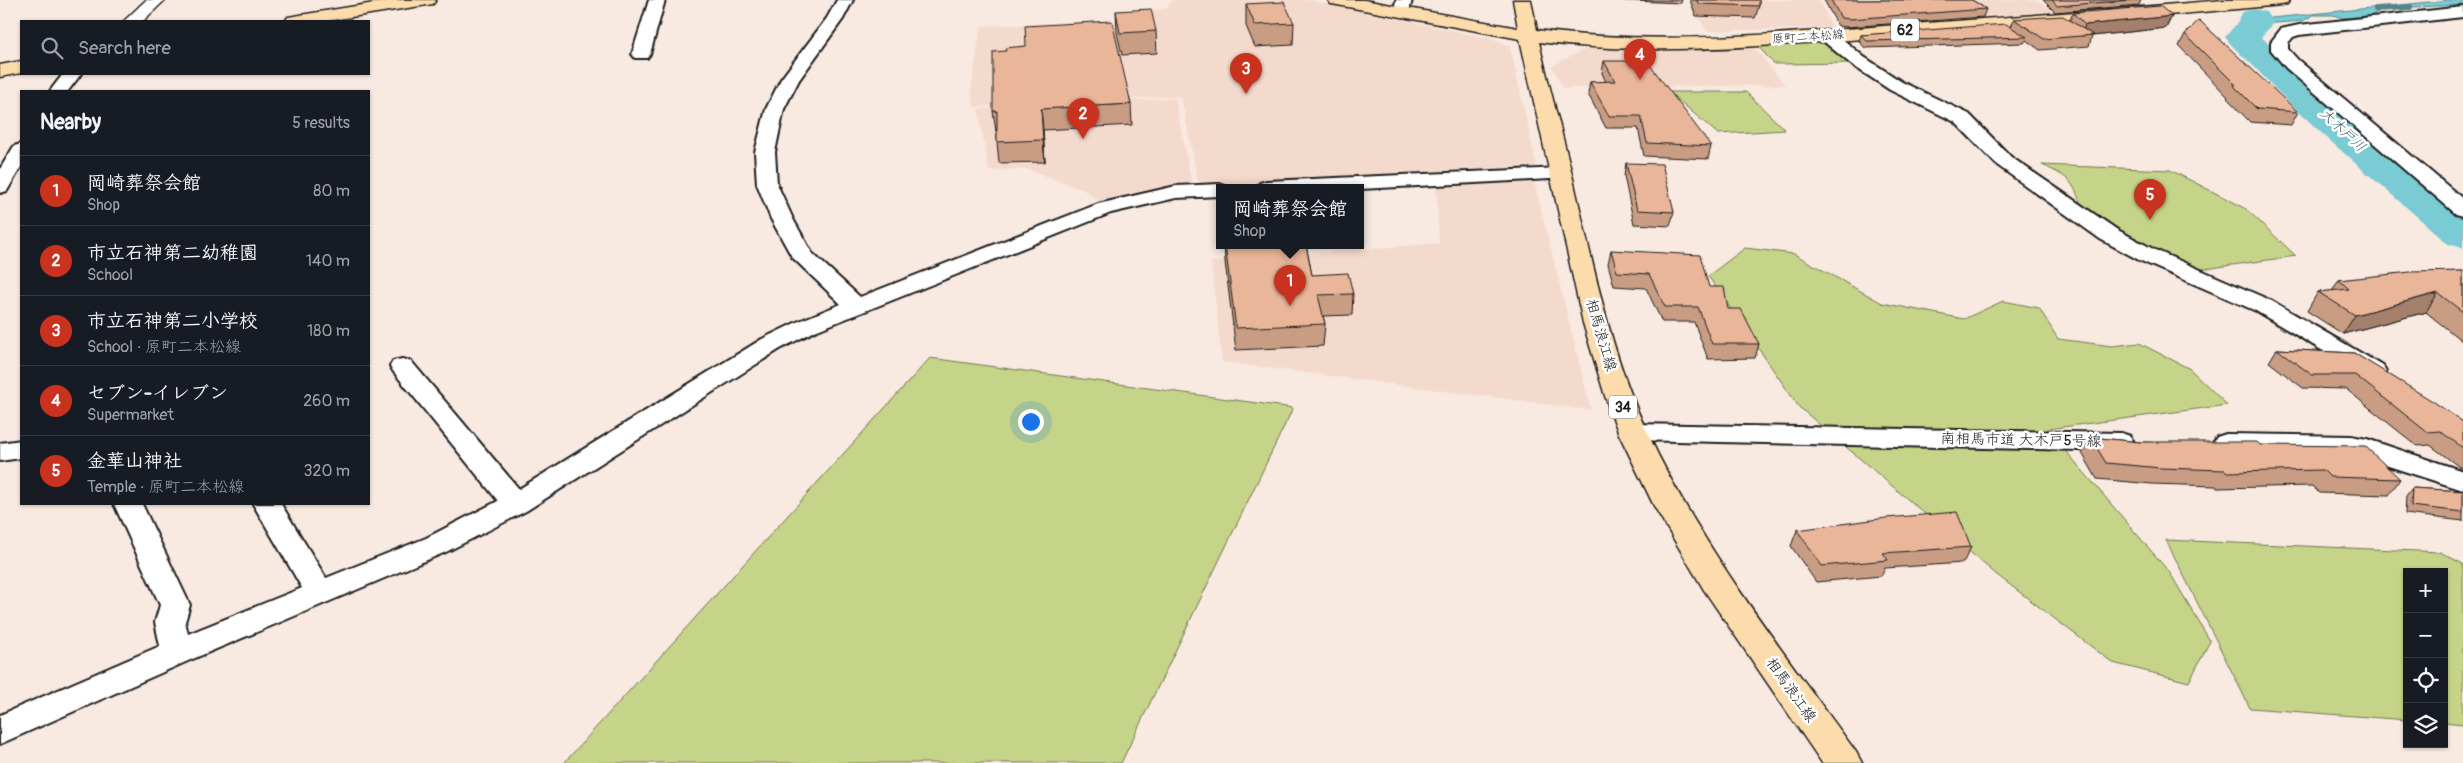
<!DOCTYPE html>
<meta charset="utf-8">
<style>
body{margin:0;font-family:Pangolin,"Klee One",sans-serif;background:#242831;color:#f1f3f6}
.controls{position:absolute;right:15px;bottom:15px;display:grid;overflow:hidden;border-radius:0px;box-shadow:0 1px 4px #0004}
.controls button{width:45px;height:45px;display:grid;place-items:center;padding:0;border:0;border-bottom:1px solid #363941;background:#171b24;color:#f1f3f6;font:25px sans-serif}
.you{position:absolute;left:1030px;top:421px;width:18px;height:18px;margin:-12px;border:4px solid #fff;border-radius:50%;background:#1a73e8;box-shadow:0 0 0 8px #1a73e833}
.badge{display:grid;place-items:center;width:32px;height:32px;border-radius:50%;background:#c8321e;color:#fff;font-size:16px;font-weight:700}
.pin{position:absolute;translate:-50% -41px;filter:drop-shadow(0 1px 2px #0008)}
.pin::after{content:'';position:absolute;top:26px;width:18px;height:15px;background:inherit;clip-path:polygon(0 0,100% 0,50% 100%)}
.popup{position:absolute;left:1216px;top:184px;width:148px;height:65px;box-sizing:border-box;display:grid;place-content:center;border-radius:0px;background:#171b24;filter:drop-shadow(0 1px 4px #0005);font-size:16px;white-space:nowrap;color:#9ea1a6}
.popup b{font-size:19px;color:#f1f3f6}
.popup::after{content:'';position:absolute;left:50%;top:100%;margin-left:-10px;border:10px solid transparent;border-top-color:#171b24}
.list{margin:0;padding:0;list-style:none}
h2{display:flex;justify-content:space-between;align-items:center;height:65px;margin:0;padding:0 20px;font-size:21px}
h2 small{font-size:16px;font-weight:400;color:#9ea1a6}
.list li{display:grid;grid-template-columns:32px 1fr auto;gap:15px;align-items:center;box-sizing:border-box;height:70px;padding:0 20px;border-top:1px solid #363941}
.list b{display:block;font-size:19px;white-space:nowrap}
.list p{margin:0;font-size:16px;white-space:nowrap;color:#9ea1a6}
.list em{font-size:16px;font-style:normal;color:#9ea1a6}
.icon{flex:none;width:28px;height:28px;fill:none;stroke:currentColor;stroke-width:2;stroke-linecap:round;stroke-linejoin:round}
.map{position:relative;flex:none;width:2463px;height:763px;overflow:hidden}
.search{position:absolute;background:#171b24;box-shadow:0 1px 4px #0004;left:20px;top:20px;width:350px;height:55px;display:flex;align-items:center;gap:12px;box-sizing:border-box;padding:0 18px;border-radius:0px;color:#9ea1a6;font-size:19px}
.panel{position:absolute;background:#171b24;box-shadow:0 1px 4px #0004;left:20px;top:90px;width:350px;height:415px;border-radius:0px}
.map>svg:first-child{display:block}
.built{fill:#f4dacc}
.green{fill:#c5d488;stroke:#707852}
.water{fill:#7acbd4;stroke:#54858a}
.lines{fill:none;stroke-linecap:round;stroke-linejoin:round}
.stream{stroke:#54858a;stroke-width:6}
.river{fill:#7acbd4;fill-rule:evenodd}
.minor-casing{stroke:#1c1c1c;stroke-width:4}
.tertiary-casing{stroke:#1c1c1c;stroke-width:3}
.primary-casing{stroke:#1c1c1c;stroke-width:3}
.minor{fill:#fff;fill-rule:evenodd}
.tertiary{fill:#fff;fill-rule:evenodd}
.primary{fill:#fcdcac;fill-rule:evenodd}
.wall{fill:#c89d84;stroke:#1c1c1c}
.shaded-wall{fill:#a37f6c;stroke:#1c1c1c}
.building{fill:#e9b69a;stroke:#1c1c1c}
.labels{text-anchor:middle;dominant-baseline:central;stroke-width:5;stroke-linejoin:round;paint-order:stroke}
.far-street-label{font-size:12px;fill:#1c1c1c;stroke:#fff}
.shield{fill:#fff;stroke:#606060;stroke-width:1}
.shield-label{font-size:14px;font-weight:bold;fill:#1c1c1c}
.far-water-label{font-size:14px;font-style:italic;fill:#426266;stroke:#fff}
.street-label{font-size:15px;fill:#1c1c1c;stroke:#fff}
</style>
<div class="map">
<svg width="2463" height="763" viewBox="0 0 2463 763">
<rect width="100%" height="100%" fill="#f8e9e1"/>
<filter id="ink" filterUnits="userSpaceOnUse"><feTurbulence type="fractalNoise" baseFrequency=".02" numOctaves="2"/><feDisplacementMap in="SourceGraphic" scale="10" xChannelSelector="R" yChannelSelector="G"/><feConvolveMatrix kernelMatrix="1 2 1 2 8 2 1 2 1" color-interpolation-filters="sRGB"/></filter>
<g filter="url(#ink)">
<g class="built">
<polygon points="1173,0 1308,0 1497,40 1510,47 1537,167 1199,186 1181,96 974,107 971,92 981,26 1122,21 1121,11 1165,9"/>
<polygon points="1689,0 1819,0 1833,28 1707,31"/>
<polygon points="1939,0 2035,0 2061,12 1962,22 1937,4"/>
<polygon points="1753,46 1785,85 1563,88 1552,66 1586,48"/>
<polygon points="1175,98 1192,185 1152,190 1101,203 1086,191 1027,169 989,171 978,109"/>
<polygon points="1533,177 1591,410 1222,362 1211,262 1439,243 1436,183"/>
</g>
<g class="green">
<polygon points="1824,41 1856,63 1774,64 1757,45"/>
<polygon points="1669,92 1746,92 1785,130 1718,134"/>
<path d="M2042 165 2170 170 2245 208 2296 256 2197 270 2084 213C2073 182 2073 179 2042 165Z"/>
<polygon points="1745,248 1794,254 1882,303 1964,319 2003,301 2039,308 2058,339 2112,346 2139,343 2190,369 2227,405 2047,429 2170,573 2210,641 2189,682 2113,663 1997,575 1799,407 1708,276"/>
<polygon points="930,358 1293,408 1121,763 564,763"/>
<polygon points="2166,540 2440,552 2463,564 2463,724 2444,722 2444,572 2407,572 2407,720 2250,708"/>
</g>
<polygon class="water" points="2449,0 2463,0 2463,5 2387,8 2370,16 2343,18 2333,15 2313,15 2303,21 2262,24 2245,42 2264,50 2282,69 2400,173 2463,226 2463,239 2452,231 2460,226 2437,215 2328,126 2313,99 2292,88 2253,49 2240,45 2238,33 2262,19"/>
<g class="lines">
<polyline class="stream" points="2376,9 2410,7"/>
<path class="river" d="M2254 9 2266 12 2273 23 2261 37 2276 49 2352 120 2463 213V248L2448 244C2386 188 2320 136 2262 75 2250 61 2236 52 2225 37L2239 21 2238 19 2242 12Z"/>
<defs>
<g id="minor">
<polygon points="649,0 665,0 650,54 647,58 635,58 632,54"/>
<polygon points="837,0 853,0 843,19 799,80 784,109 775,152 777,184 793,219 812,253 860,297 1098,204 1176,186 1220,184 1228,187 1220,187 1220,196 1176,198 1111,213 815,331 780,349 526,511 446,552 188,661 0,744 0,715 160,646 155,622 160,605 114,504 142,504 190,605 185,622 188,634 302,588 253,504 281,504 326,578 426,538 498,501 393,371 390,366 393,361 402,359 411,361 519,489 762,339 799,321 841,304 792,257 771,219 757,184 755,152 766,109 781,79 827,18"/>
<polygon points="1396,0 1412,0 1408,15 1396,15 1394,12"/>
<polygon points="2463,7 2463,17 2299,35 2293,37 2288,43 2288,49 2298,60 2463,199 2463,216 2456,214 2286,68 2271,50 2271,42 2281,29 2299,25"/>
<polygon points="1828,31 1834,32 1864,57 1902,82 1969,114 2011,157 2116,229 2155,250 2272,301 2383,366 2386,371 2383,376 2374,379 2365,376 2256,311 2139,260 2100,239 1997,165 1955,122 1890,90 1852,65 1822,40 1820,36 1822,32"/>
<polygon points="63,74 81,74 68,91 50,91"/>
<polygon points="21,144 21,167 7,191 0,193 0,169 14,146"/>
<polygon points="1561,168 1568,170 1571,174 1568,178 1360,189 1257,187 1260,183 1267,181"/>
<polygon points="1633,424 2121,433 2130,436 2134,442 2130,448 2121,451 1633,440 1624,438 1620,432 1624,426"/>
<polygon points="2226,434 2351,436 2367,439 2463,471 2463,490 2351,454 2226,452 2217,449 2213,443 2217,437"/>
<polygon points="21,440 21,458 0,461 0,443"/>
</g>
<polygon id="tertiary" points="146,0 165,0 143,21 124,21"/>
<g id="primary">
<polygon points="393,0 436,0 433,4 427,5 326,21 285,21 288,17 294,16"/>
<path d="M1328 0H1364L1518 28 1513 0H1531L1537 30C1651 45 1769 35 1884 26 1997 18 2110 10 2223 0H2290L2287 4 2281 5C2152 17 2023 27 1893 37 1776 45 1656 57 1539 42 1550 92 1565 142 1576 192 1595 273 1612 358 1648 434 1702 549 1782 650 1856 752L1862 763H1822L1704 590 1654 506 1618 432 1605 396 1583 323 1520 39 1337 5 1331 4Z"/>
<polygon points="21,61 21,73 0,77 0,65"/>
</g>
</defs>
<use href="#minor" class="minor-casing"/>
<use href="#tertiary" class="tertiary-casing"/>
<use href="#primary" class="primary-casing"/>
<use href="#minor" class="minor"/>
<use href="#tertiary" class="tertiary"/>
<use href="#primary" class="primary"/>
</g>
<g class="wall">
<polygon points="1608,0 1682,0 1681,3"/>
<polygon points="1690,0 1759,0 1759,6 1755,18 1696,16"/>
<polygon points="1824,0 1972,0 1986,9 1983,17 1847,27 1838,26"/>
<polygon points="2043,0 2141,0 2139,5 2055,12"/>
<polygon points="1246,4 1294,23 1293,45 1255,47 1246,26"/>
<polygon points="1116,11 1156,31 1157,53 1122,55 1117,33"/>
<polygon points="2073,13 2172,16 2166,28 2092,36 2089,46 2040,50 2026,40 2024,43 1865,48 1859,41 1861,35 2011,27 2014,19 2070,20"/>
<polygon points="2185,34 2298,112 2291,125 2250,122 2227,98 2228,97 2179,46"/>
<polygon points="1604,61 1711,146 1708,159 1644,156 1638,128 1606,128 1588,94 1590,82 1606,82 1602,73"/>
<polygon points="1131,104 1132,125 1043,130 1045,162 999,163 997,142 997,132 996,132 993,111"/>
<polygon points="1626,163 1674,212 1670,226 1634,224 1624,176"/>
<polygon points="1224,245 1306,245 1312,275 1353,294 1352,315 1323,316 1325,324 1323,346 1236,350 1225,262"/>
<polygon points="1611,250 1709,287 1759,344 1755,358 1708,359 1694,322 1662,322 1646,288 1614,286 1608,264"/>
<polygon points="2463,271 2463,342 2426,312 2343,334 2307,311 2318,292 2332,291 2339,280"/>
<polygon points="2277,349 2354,353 2463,422 2463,469 2462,469 2430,445 2417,446 2346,389 2303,388 2269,362"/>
<polygon points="2090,437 2140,442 2260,445 2400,479 2389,495 2319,493 2312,486 2217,488 2216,486 2152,484 2097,479 2082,453"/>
<polygon points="2412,488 2463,491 2463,521 2405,514 2406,496"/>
<polygon points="1797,530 1971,547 1963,563 1885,568 1881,576 1816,582 1791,546"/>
</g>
<g class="shaded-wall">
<polygon points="2172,16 2166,28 2092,36 2093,35 2081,36 2085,25"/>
<polygon points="1041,109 1043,130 1045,162 1043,140"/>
<polygon points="2438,293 2426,312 2343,334 2355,315"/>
</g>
<g class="building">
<polygon points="1697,0 1759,0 1759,6 1698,4"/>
<polygon points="1831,0 1972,0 1986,9 1850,19 1841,18"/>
<polygon points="2052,0 2130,0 2057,6"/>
<polygon points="1284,2 1294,23 1255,25 1246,4"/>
<polygon points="2160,6 2172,16 2085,25 2073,13"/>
<polygon points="1151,9 1156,31 1120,33 1116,11"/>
<polygon points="2063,16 2093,35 2044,39 2014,19"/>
<polygon points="2199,20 2298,112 2257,109 2233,85 2236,85 2185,34"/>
<polygon points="1112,21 1131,104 1041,109 1043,140 997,142 997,111 993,111 993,52 1006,51 1005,48 1026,46 1025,26"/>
<polygon points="2006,24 2027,37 1867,41 1861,35"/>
<polygon points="1604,61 1647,61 1711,146 1647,143 1641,116 1609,116 1590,82 1615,81"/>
<polygon points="1626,163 1662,164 1674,212 1637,210"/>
<polygon points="1225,245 1306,245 1312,275 1348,273 1353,294 1318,295 1325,324 1236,328"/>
<polygon points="1611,250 1700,255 1709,287 1724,287 1728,309 1741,309 1759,344 1712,344 1698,307 1665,307 1649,274 1617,272"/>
<polygon points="2463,271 2463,312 2438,293 2355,315 2318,292 2349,289 2339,280 2410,272"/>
<polygon points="2277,349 2354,353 2434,402 2463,422 2463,448 2440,431 2427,432 2355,375 2312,375"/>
<polygon points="2090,437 2140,442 2257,442 2260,445 2365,446 2400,479 2330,477 2323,470 2227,472 2225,470 2161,468 2106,463"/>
<polygon points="2412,488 2463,491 2463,512 2411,506"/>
<polygon points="1957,512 1971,547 1883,553 1888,560 1822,566 1797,530 1886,518"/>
</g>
</g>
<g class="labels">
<g class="far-street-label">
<text transform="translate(1808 37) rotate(-4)">原町二本松線</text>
</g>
<g class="shield">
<rect x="1891" y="18.5" width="28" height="23" rx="4"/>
<rect x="1609" y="395.5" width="28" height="23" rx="4"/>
</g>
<g class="shield-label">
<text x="1905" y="30">62</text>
<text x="1623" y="407">34</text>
</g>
<g class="far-water-label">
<text transform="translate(2343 130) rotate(43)">大木戸川</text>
</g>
<g class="street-label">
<text transform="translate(1601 335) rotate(74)">相馬浪江線</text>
<text transform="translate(2021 440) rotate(1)">南相馬市道 大木戸5号線</text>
<text transform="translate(1791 690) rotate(55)">相馬浪江線</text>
</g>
</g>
</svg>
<div class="controls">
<button>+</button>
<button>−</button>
<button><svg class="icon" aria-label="locate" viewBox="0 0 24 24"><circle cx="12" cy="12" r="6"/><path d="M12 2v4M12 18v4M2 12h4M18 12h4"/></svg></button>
<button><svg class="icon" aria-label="layers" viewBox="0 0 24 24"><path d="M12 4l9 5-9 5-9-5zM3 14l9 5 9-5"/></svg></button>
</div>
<div class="you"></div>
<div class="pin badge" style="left:1290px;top:306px">1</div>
<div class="popup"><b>岡崎葬祭会館</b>Shop</div>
<div class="pin badge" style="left:1083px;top:139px">2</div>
<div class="pin badge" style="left:1246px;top:94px">3</div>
<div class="pin badge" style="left:1640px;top:80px">4</div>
<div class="pin badge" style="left:2150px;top:220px">5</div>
<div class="search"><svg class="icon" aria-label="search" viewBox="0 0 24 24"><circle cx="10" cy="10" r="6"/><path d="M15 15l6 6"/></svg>Search here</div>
<section class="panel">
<h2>Nearby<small>5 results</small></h2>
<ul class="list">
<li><span class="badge">1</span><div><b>岡崎葬祭会館</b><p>Shop</p></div><em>80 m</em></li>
<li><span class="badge">2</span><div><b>市立石神第二幼稚園</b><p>School</p></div><em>140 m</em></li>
<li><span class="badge">3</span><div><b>市立石神第二小学校</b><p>School · 原町二本松線</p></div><em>180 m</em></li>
<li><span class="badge">4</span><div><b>セブン-イレブン</b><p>Supermarket</p></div><em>260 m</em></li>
<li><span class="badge">5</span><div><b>金華山神社</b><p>Temple · 原町二本松線</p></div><em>320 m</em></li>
</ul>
</section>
</div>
